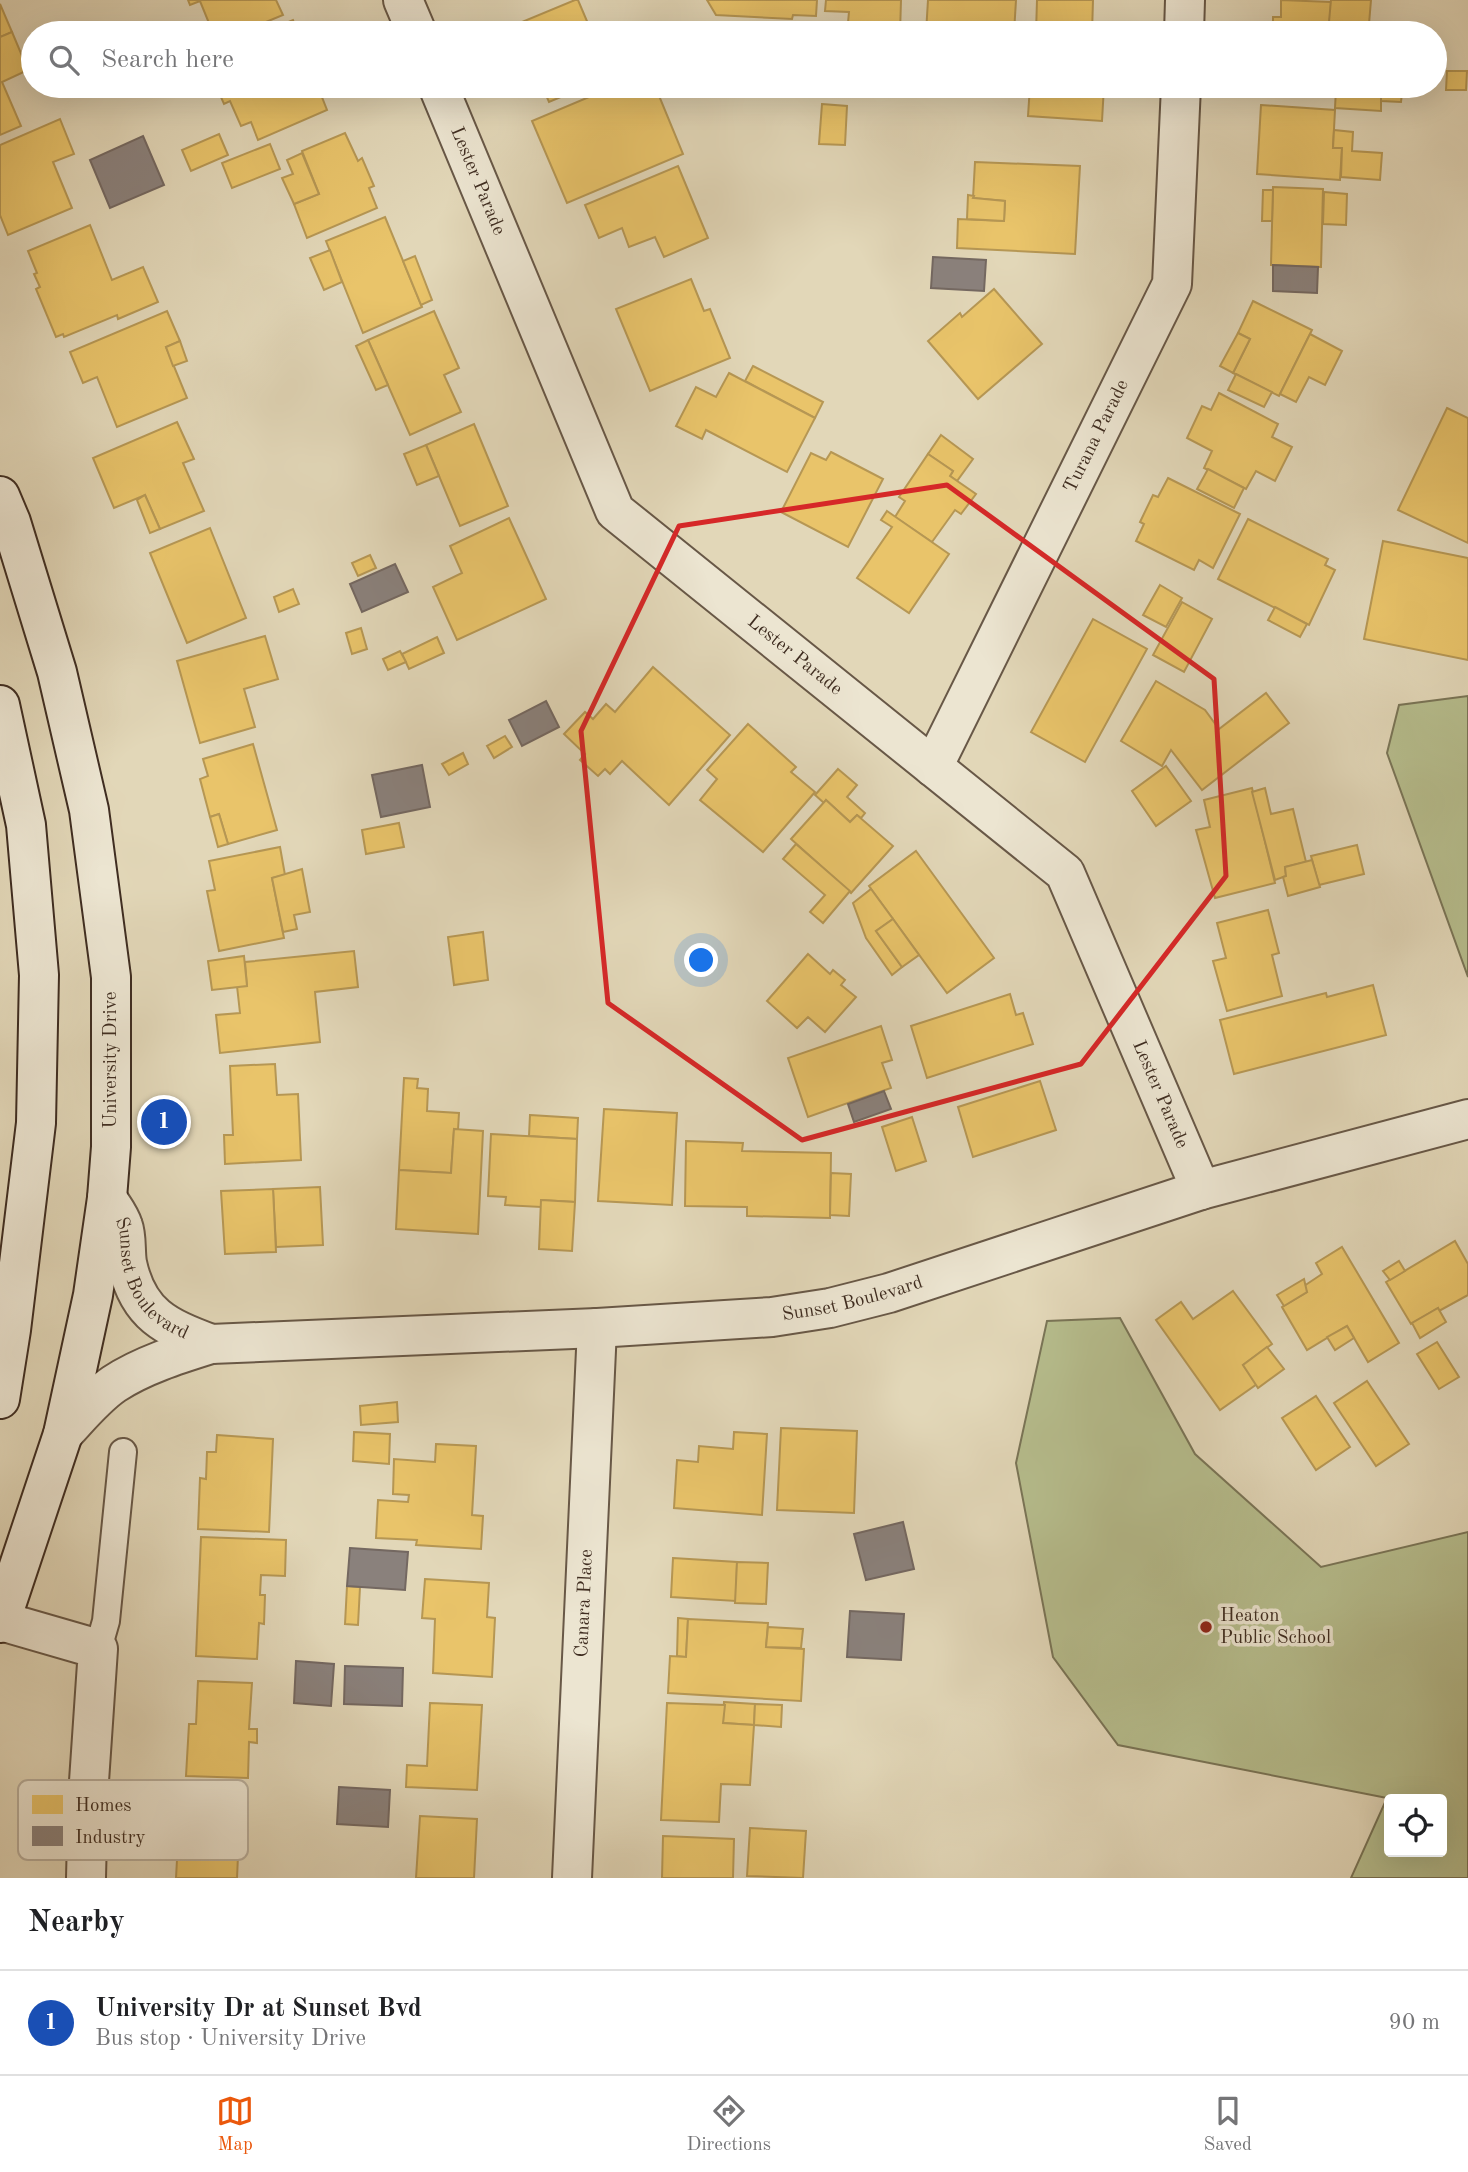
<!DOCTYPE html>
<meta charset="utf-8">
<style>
body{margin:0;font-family:"Old Standard TT",serif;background:#f6f6f6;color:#202124}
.controls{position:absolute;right:21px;bottom:21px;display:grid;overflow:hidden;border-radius:7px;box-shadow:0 7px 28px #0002}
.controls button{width:63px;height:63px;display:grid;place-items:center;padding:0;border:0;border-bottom:2px solid #e0e0e0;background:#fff;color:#202124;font:35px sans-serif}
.you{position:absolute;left:702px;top:961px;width:24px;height:24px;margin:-18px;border:5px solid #fff;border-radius:50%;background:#1a73e8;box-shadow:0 0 0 10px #1a73e833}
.badge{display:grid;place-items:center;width:46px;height:46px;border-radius:50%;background:#ea580c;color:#fff;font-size:23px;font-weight:700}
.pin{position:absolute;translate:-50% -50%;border:4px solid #fff;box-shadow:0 2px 7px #0006}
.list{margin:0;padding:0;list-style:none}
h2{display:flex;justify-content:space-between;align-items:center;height:91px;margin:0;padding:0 28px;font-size:30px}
h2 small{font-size:23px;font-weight:400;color:#757577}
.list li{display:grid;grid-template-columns:46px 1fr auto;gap:21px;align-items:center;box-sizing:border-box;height:105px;padding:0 28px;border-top:2px solid #e0e0e0}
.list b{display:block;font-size:26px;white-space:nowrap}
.list p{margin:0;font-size:23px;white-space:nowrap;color:#757577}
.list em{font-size:23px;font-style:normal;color:#757577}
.icon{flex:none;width:38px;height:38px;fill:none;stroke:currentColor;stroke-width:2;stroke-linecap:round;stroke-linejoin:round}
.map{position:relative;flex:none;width:1468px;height:1878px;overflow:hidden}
.search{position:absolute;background:#fff;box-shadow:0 7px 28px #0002;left:21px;right:21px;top:21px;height:77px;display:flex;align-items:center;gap:18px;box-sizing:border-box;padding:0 24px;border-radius:38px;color:#757577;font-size:26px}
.sheet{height:196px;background:#fff}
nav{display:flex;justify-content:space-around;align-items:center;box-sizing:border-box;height:98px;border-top:2px solid #e0e0e0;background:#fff;font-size:19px;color:#757577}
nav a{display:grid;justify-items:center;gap:4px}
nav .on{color:#ea580c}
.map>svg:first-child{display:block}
.green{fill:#b6bd8d;stroke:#7a7557;stroke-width:2;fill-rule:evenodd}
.homes{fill:#e9c46a;stroke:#b69754;stroke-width:2}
.industry{fill:#8a817c;stroke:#746861;stroke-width:2}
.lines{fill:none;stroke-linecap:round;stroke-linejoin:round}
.service-casing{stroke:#685847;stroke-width:30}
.minor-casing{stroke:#685847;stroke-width:42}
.secondary-casing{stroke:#3f2d21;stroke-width:42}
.service{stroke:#ece5d1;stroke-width:26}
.minor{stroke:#ece5d1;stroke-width:38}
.secondary{stroke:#ece5d1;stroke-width:38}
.marked{fill:none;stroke:#d62828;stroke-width:5;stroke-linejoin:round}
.poi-dot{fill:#8f2418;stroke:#ece5d1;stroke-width:2.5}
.labels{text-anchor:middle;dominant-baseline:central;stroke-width:7;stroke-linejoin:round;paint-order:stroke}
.street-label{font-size:19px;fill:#3f2d21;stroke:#ece5d1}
.poi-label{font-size:19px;fill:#3f2d21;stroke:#ece5d1;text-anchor:start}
.key{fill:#ece5d1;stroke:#b8ae9c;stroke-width:2}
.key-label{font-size:19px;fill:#3f2d21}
</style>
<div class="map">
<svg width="1468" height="1878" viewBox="0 0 1468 1878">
<rect width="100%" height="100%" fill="#e2d7b8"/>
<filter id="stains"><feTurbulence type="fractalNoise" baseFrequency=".00286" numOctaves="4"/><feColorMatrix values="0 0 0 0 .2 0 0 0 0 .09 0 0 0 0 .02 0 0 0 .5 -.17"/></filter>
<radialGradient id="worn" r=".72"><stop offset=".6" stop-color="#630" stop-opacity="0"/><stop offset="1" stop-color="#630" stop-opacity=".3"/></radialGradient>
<g class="green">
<polygon points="1468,696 1468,977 1387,753 1399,705"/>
<path d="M1120 1318 1195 1454 1321 1567 1468 1532V1878H1351L1387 1798 1118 1745 1053 1657 1016 1463 1047 1321ZM1389 1799H1442V1852H1389Z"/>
</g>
<g class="homes">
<polygon points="188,0 276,0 283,15 239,33 213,33 200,1 190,5"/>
<polygon points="575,0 578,0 592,33 520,33 517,24"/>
<polygon points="707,0 817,0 816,16 793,15 792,19 716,15"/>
<polygon points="826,0 901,0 900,33 847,33 849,12 825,11"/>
<polygon points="928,0 1016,0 1014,33 926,33"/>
<polygon points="1037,0 1093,0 1092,33 1036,33"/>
<polygon points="1281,0 1331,2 1329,33 1273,33 1273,17 1281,17"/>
<polygon points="1331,0 1371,0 1369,24 1329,22"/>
<polygon points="0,4 12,32 0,37"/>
<polygon points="293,20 298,33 262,33"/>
<polygon points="12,32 28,70 2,82 21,126 0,135 0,37"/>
<polygon points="1447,71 1467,71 1466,90 1446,90"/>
<polygon points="216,86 321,86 318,87 327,110 258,140 251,122 241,126 230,101 224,104"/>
<polygon points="542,86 587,86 549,102"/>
<polygon points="615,86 655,86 683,154 567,203 532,121"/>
<polygon points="1030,86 1104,86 1102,121 1028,116"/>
<polygon points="1336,89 1381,92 1381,111 1335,108"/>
<polygon points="1381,92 1402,93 1401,102 1381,101"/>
<polygon points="822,104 847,106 845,145 819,144"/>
<polygon points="1261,105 1335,110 1333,148 1342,148 1340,180 1257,174"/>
<polygon points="60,119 74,154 53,162 72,208 8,235 0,215 0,145"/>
<polygon points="1334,130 1353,132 1352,151 1382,153 1380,180 1341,177 1342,148 1333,148"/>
<polygon points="345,133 358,161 362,158 374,186 369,188 377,208 307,238 294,204 319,194 302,151"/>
<polygon points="219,134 228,155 191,171 182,150"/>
<polygon points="270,144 280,169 232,188 222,163"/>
<polygon points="302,153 319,194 294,204 282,178 293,174 287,160"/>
<polygon points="975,162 1080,166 1075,254 957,248 958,219 1004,221 1005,201 973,198"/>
<polygon points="678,166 708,238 664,257 655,237 629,247 622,228 599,238 585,205"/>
<polygon points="1273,187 1323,189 1321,267 1271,265"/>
<polygon points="1263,190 1273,190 1272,221 1262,221"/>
<polygon points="1324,192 1347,194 1346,225 1323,224"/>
<polygon points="968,195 974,196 973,198 1005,201 1004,221 967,219"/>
<polygon points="385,217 422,307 363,333 326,241"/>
<polygon points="90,225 112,280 143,267 158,302 118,319 117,315 64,337 63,334 56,337 36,289 40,287 34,274 37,273 28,251"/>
<polygon points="330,250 342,282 324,290 310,258"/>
<polygon points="415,256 432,300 421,305 403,261"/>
<polygon points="691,279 704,311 710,309 730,358 650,391 616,309"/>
<polygon points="994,289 1042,344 978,399 928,341 960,313 962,317"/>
<polygon points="1253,301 1312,330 1279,396 1233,373 1250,339 1238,333"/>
<polygon points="167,311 180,341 166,347 187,398 117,427 97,377 83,383 70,352"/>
<polygon points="434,311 459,368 444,375 461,412 410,435 368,340"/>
<polygon points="1238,333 1250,339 1233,373 1220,366"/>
<polygon points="1310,334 1342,351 1325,385 1309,377 1296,402 1280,394"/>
<polygon points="368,340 388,385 376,390 356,346"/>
<polygon points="180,341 187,361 173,366 166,347"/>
<polygon points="753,366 823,402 815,418 745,381"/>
<polygon points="729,373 815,418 787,472 706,430 702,439 676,426 696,387 716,397"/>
<polygon points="1236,374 1272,392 1264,407 1228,390"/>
<polygon points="1219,393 1278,424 1272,437 1292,447 1275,481 1256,471 1246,489 1204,468 1212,451 1187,438 1202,406 1211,410"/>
<polygon points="1447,408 1468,418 1468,543 1398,510"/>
<polygon points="177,422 194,459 183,463 204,511 160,529 145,495 114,508 93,458"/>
<polygon points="474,424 508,506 460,526 426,445"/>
<polygon points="941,435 973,459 957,481 950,476 953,471 928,454"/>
<polygon points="426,445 439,476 417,485 404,454"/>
<polygon points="831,452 883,479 848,547 781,512 811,453 826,460"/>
<polygon points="928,454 953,471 950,476 976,494 961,514 955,510 932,542 895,517 905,501 899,497"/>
<polygon points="1208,469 1244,488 1234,508 1197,489"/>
<polygon points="1168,478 1240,514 1213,568 1199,560 1194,570 1136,541 1144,524 1140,522 1153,495 1158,497"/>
<polygon points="145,495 160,529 150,533 137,500"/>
<polygon points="887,511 949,554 909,613 857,578 892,527 881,520"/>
<polygon points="509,518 546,599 457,640 433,587 462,573 450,546"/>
<polygon points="1248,519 1328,559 1325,565 1335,570 1309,625 1218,579"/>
<polygon points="210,528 246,618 187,643 150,553"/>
<polygon points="1383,541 1468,558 1468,660 1364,639"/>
<polygon points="370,555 376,568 358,576 352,563"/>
<polygon points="1160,585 1182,598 1166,627 1143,615"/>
<polygon points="293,589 299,604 279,612 274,597"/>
<polygon points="1182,602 1212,619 1184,672 1153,655"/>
<polygon points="1275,607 1307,624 1300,637 1268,620"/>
<polygon points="1093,619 1147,649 1085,762 1031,732"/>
<polygon points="361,628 367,649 352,654 346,633"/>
<polygon points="265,636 278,679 244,689 255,727 200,743 177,661"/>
<polygon points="437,637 444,653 409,669 402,654"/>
<polygon points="400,651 406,662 388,670 383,659"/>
<polygon points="653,667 730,735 669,805 622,761 610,774 605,769 598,776 580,760 585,754 564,734 585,712 593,719 606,704 615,712"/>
<polygon points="1156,681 1205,710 1219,729 1266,693 1289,723 1202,790 1171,750 1162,766 1121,741"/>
<polygon points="748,724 796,767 791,772 815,792 763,852 700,800 717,779 707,770"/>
<polygon points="505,736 512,747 494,758 487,746"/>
<polygon points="253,744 277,830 228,844 219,814 210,817 200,779 208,776 203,759"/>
<polygon points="463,753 468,764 449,775 442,764"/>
<polygon points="1166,766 1191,801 1156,826 1132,791"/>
<polygon points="838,769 857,785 847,797 865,813 861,818 857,815 850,822 826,800 824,803 815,795"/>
<polygon points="1252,788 1275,883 1215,898 1196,830 1210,827 1204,800"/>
<polygon points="1265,788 1271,814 1293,809 1306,862 1285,867 1286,876 1275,880 1252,792"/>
<polygon points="826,800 850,822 857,815 893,846 851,893 791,839"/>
<polygon points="219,814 228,844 218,847 210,817"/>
<polygon points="399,823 404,847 366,854 362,830"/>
<polygon points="796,844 850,891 823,923 810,912 825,895 783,859"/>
<polygon points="1357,845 1364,874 1319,885 1311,856"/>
<polygon points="280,847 285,875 272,878 284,938 219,951 207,891 215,890 209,861"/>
<polygon points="916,851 994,958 947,993 869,886"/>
<polygon points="1312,860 1320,887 1288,896 1283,877 1286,876 1285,867"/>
<polygon points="302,869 310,912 294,915 297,929 283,932 272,878"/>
<polygon points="871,889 893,919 876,931 902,967 892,975 866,938 853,903"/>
<polygon points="1268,910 1279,953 1272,955 1282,996 1227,1011 1213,961 1226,958 1217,923"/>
<polygon points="893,919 919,955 902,967 876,931"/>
<polygon points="483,932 488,980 454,985 448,937"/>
<polygon points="354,951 358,987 315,992 320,1042 220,1053 216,1015 240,1013 237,986 247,986 245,962"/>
<polygon points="808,954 830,974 833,970 845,980 841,985 856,997 825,1032 808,1017 797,1028 767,1001"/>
<polygon points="244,956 247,986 212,990 208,961"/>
<polygon points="1373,985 1386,1035 1234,1074 1220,1020 1326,993 1327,997"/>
<polygon points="1010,994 1016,1015 1023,1013 1033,1044 927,1078 911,1026"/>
<polygon points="881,1026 892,1060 882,1063 891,1088 808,1117 788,1058"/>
<polygon points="275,1064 277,1095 298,1094 301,1160 225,1164 224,1135 233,1135 230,1066"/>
<polygon points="404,1078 418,1079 417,1088 428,1089 427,1111 459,1113 458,1130 454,1129 451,1173 399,1170"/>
<polygon points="1040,1081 1056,1130 973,1157 958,1107"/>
<polygon points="604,1109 677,1113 672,1205 598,1201"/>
<polygon points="530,1115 578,1118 577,1139 529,1136"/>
<polygon points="912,1117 926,1161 896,1171 882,1127"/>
<polygon points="454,1129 483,1131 478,1234 396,1229 399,1170 451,1173"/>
<polygon points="491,1134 577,1139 575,1202 541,1200 541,1207 505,1205 506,1197 488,1196"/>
<polygon points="686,1141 743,1143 742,1151 831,1153 830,1218 747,1216 747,1207 685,1206"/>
<polygon points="831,1173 851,1174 849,1216 830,1215"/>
<polygon points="320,1187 323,1245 276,1247 273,1189"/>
<polygon points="273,1189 276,1252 225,1254 221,1191"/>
<polygon points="541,1200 575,1202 572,1251 539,1249"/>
<polygon points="1455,1241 1468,1264 1468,1295 1439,1311 1438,1308 1411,1324 1386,1282"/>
<polygon points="1342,1247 1399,1343 1368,1362 1347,1326 1307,1350 1282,1307 1307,1292 1304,1286 1322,1274 1316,1263"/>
<polygon points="1399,1261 1405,1271 1390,1280 1383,1271"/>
<polygon points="1304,1279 1307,1292 1284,1306 1277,1295"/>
<polygon points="1233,1291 1272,1344 1243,1365 1257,1384 1220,1410 1156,1320 1181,1302 1193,1319"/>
<polygon points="1438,1308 1446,1322 1420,1338 1412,1323"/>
<polygon points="1347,1326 1354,1338 1335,1350 1327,1337"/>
<polygon points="1437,1342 1459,1377 1439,1389 1417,1354"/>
<polygon points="1267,1347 1284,1369 1258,1388 1243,1365"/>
<polygon points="1367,1381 1409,1444 1376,1466 1334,1403"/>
<polygon points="1316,1396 1350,1447 1316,1470 1282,1418"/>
<polygon points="397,1402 398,1422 361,1425 360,1406"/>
<polygon points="781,1428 857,1431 854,1513 777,1510"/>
<polygon points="354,1432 390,1434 389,1464 353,1461"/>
<polygon points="734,1432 767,1434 762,1515 674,1508 677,1460 698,1462 699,1446 733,1449"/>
<polygon points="217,1435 273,1439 269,1532 198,1529 200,1478 206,1479 207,1452 216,1452"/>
<polygon points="436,1444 476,1446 472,1515 483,1516 481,1549 416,1545 417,1540 376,1538 378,1500 408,1502 409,1495 393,1494 394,1459 435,1462"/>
<polygon points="201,1537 286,1540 285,1576 261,1575 260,1595 265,1595 264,1624 259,1623 257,1659 196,1656"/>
<polygon points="673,1558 737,1562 736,1601 671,1597"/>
<polygon points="737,1562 768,1563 766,1604 735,1603"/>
<polygon points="425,1579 489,1583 487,1617 495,1618 492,1677 433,1673 435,1619 422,1618"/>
<polygon points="347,1586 360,1587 358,1625 345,1624"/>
<polygon points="678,1618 688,1619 686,1657 677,1656"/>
<polygon points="688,1619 768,1623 766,1647 804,1649 801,1701 668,1693 670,1656 686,1657"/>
<polygon points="768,1627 803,1629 801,1648 766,1647"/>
<polygon points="198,1681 252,1683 249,1729 257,1729 257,1743 249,1742 248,1778 186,1776 189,1724 196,1724"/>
<polygon points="724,1702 755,1704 754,1725 723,1723"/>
<polygon points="430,1703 482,1705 477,1790 406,1787 407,1765 427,1766"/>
<polygon points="667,1703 725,1705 723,1723 754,1725 750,1785 721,1784 719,1822 661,1820"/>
<polygon points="755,1704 782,1705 781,1727 754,1725"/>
<polygon points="181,1787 241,1790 237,1878 176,1878"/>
<polygon points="420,1816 477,1819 474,1878 416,1878"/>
<polygon points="750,1828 806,1831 803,1878 747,1876"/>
<polygon points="663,1836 734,1839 733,1878 662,1878"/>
</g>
<g class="industry">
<polygon points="143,136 164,185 110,208 90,160"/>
<polygon points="933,257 986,260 984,291 931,288"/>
<polygon points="1273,265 1318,267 1317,293 1273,291"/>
<polygon points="395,564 408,592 362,612 350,584"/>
<polygon points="546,701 559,727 522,746 509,720"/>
<polygon points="422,765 430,807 381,817 372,775"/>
<polygon points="884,1091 891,1109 854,1122 848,1104"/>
<polygon points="903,1522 914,1569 866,1580 854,1534"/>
<polygon points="350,1548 408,1552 405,1590 347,1586"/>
<polygon points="850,1611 904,1614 901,1660 847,1657"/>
<polygon points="296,1661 334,1664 331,1706 294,1703"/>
<polygon points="345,1666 403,1668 402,1706 344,1704"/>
<polygon points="339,1787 390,1790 388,1827 337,1824"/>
</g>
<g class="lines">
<defs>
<polyline id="service" points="98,1649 106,1621 123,1452"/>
<g id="minor">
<polyline points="403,0 417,33"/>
<polyline points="1184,33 1185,0"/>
<path id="s1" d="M438 86 615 511 1065 873 1201 1190"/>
<path id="s2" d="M933 767 1172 284 1181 86"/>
<path id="s3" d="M107 1198C112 1206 120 1216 123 1226 127 1237 125 1251 127 1263 138 1315 166 1327 211 1344"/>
<path id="s4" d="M63 1434C79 1417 95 1397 114 1384 143 1365 179 1354 211 1344L597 1328 772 1317 830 1308 889 1293 1201 1190 1468 1119"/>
<polyline points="1,1621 98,1649 88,1796 86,1878"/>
<path id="s5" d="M572 1878 597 1328"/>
</g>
<g id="secondary">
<polyline points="0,496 11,522 57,672 89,810 111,977 111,1147 107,1198 93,1295 63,1434 0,1623"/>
<polyline points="0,705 26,825 39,975 36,1123 11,1330 0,1399"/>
</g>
</defs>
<use href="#service" class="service-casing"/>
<use href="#minor" class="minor-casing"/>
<use href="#secondary" class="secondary-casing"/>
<use href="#service" class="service"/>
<use href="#minor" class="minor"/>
<use href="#secondary" class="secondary"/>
</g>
<path class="marked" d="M947 485 1214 679 1226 876 1081 1064 802 1140 608 1003 581 731 679 526Z"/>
<circle class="poi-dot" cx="1206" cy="1627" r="7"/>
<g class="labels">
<g class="street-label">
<text stroke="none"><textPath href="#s1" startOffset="103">Lester Parade</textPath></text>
<text stroke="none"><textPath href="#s2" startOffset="369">Turana Parade</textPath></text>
<text stroke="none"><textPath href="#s1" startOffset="691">Lester Parade</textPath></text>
<text transform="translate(111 1060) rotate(-90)">University Drive</text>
<text stroke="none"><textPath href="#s1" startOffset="1279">Lester Parade</textPath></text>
<text stroke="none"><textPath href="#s3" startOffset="96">Sunset Boulevard</textPath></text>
<text stroke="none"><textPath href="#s4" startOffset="821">Sunset Boulevard</textPath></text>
<text stroke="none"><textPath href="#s5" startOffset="275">Canara Place</textPath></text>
</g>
<g class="poi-label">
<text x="1220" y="1616">Heaton<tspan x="1220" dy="22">Public School</tspan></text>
</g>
</g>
<rect x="18" y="1780" width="230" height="80" rx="10" class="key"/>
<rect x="32" y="1795" width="31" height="19" fill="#e9c46a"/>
<rect x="32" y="1826" width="31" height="20" fill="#8a817c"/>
<g class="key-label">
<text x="75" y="1811">Homes</text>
<text x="75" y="1843">Industry</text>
</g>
<rect width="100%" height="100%" filter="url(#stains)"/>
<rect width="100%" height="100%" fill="url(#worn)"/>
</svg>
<div class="controls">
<button><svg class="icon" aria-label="locate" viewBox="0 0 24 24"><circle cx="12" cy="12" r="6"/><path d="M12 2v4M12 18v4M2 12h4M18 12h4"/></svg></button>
</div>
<div class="you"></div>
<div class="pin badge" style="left:164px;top:1122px;background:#1a4fb4">1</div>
<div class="search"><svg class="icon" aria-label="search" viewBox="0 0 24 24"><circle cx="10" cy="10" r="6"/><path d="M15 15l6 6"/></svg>Search here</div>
</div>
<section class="sheet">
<h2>Nearby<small></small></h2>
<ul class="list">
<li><span class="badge" style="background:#1a4fb4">1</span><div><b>University Dr at Sunset Bvd</b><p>Bus stop · University Drive</p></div><em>90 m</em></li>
</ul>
</section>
<nav>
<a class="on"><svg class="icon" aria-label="map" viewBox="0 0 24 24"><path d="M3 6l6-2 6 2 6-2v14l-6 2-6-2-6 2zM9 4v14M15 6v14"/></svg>Map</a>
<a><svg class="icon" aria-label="directions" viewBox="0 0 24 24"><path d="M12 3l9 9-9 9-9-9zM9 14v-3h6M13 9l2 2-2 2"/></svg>Directions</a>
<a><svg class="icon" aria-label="saved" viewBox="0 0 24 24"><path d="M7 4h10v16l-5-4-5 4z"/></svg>Saved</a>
</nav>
